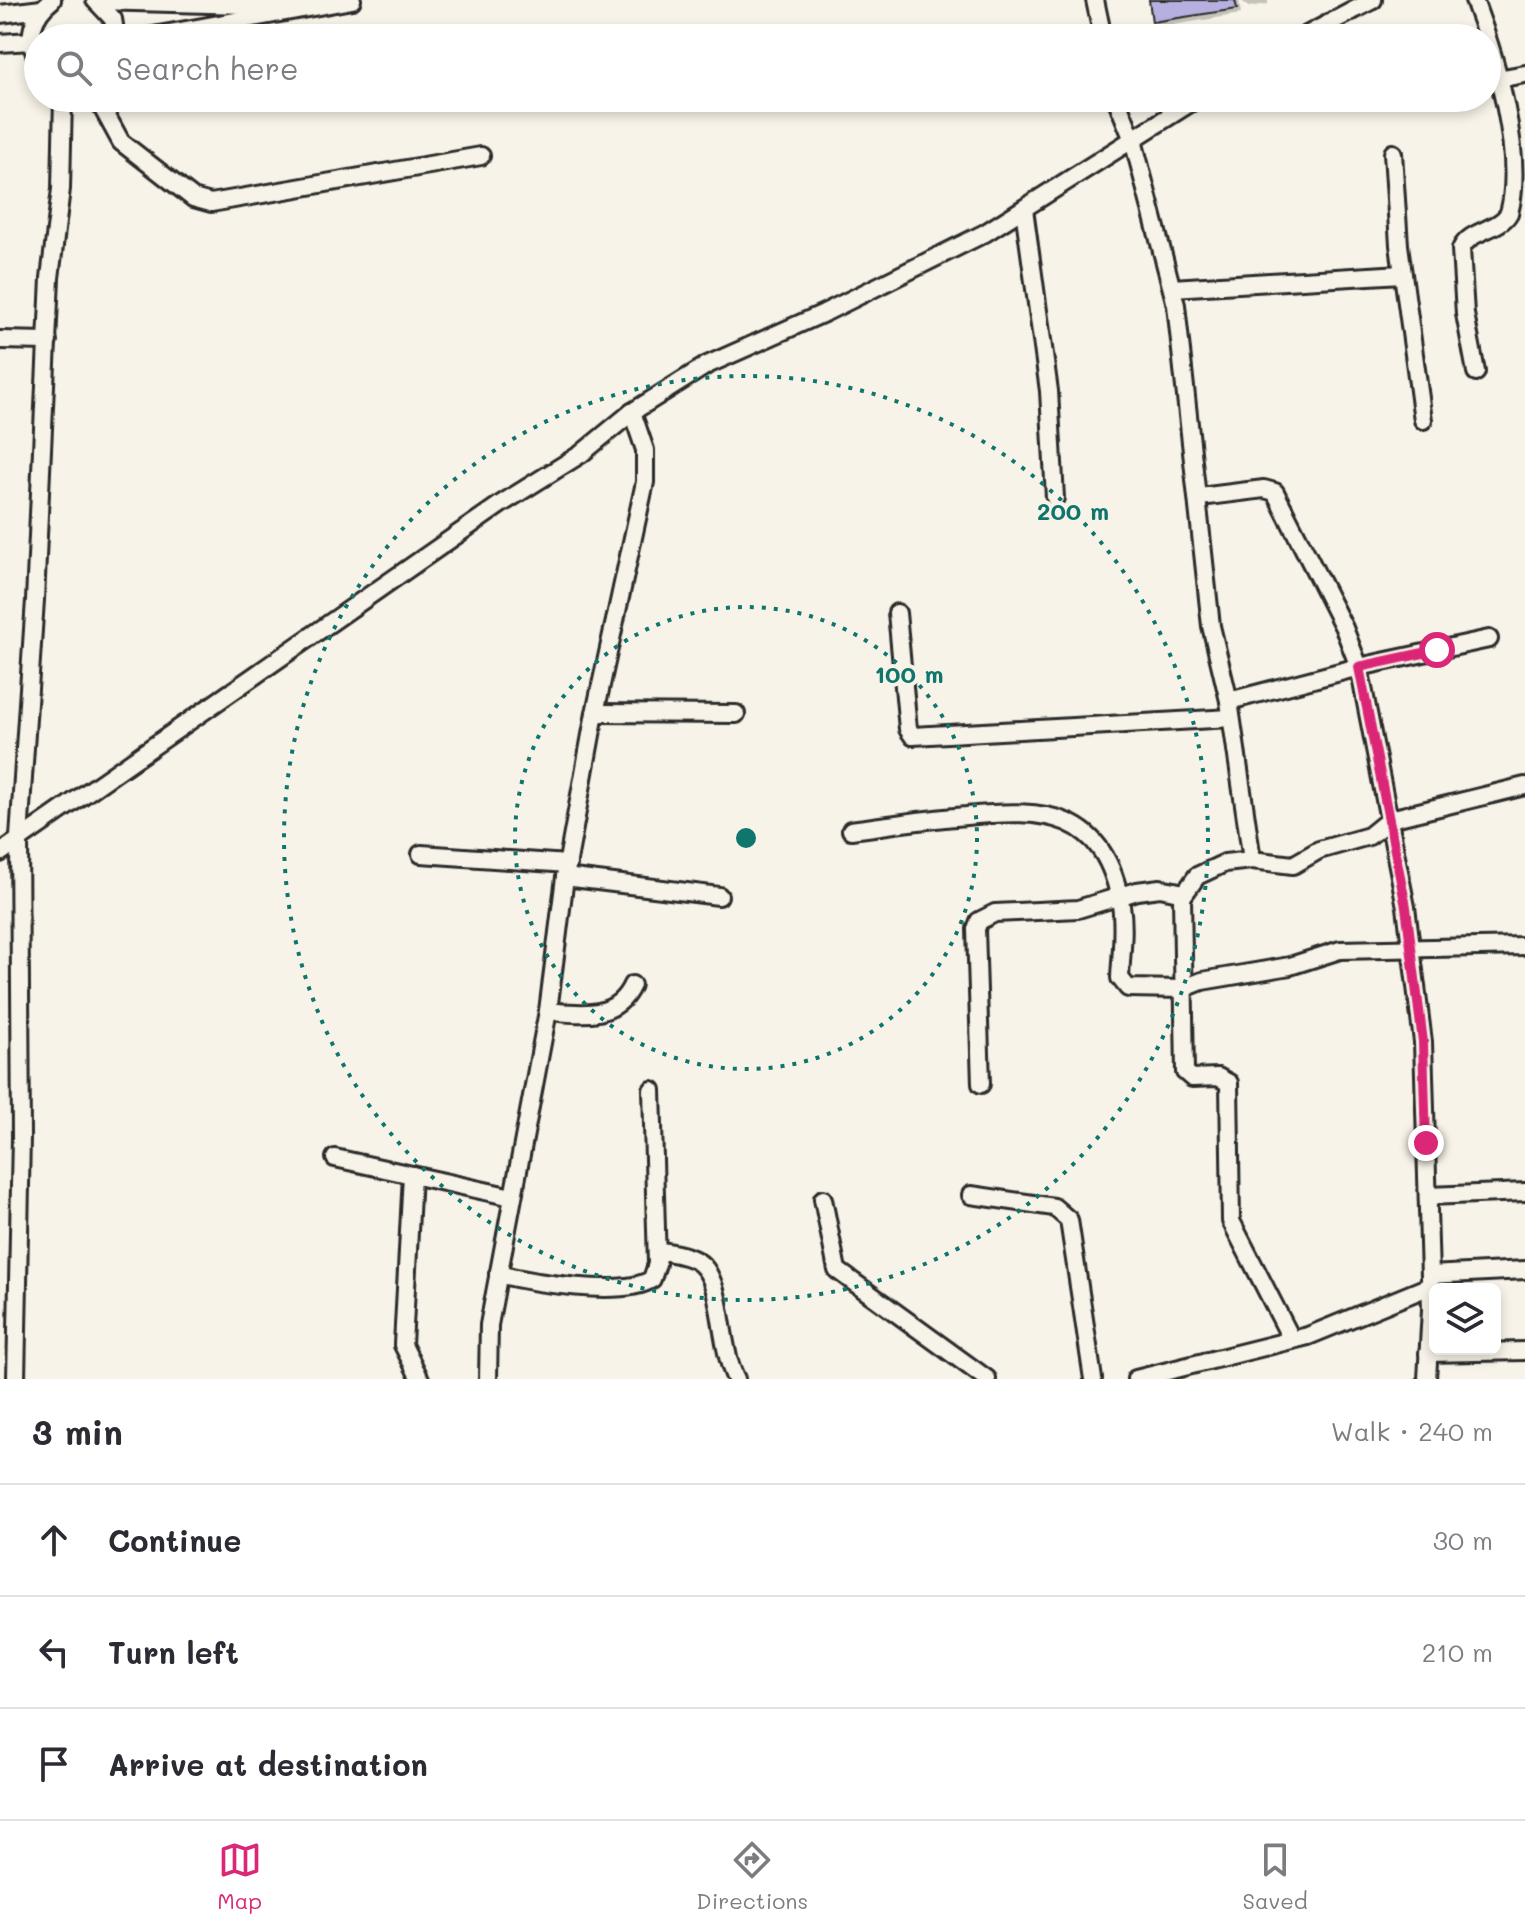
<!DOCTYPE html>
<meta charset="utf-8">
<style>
body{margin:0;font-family:Mali,sans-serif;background:#f2f2f3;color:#2b2b33}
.controls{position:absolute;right:24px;bottom:24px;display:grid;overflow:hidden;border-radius:12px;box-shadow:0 4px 12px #0003}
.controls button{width:72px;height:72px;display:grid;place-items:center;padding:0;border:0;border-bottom:2px solid #e1e1e2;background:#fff;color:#2b2b33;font:40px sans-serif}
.stop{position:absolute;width:24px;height:24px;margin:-18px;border:6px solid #db2777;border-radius:50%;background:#fff}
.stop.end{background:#db2777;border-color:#fff;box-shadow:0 2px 8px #0008}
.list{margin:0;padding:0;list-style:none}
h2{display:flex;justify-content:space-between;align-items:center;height:104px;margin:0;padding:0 32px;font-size:34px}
h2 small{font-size:26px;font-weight:400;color:#7c7c81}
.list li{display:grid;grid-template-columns:52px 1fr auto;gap:24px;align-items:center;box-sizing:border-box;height:112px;padding:0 32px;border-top:2px solid #e1e1e2}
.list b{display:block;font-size:30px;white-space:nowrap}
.list em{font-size:26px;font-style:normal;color:#7c7c81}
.icon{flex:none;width:44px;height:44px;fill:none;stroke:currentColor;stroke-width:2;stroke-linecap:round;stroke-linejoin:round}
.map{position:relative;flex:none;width:1525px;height:1379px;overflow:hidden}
.search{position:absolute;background:#fff;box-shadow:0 4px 12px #0003;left:24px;right:24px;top:24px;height:88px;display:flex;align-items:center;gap:20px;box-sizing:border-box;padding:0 28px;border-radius:44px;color:#7c7c81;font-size:30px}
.sheet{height:440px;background:#fff}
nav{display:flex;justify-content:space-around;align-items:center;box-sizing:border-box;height:112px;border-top:2px solid #e1e1e2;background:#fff;font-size:22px;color:#7c7c81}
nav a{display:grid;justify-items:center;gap:4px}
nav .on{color:#db2777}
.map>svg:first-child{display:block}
.shadow{fill:#0003}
.building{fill:#b6b0e1;stroke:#2b2b2b;stroke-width:2}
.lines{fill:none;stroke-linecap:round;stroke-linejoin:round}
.street-casing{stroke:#2b2b2b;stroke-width:22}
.street{stroke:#f7f3e8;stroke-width:16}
.route{stroke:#db2777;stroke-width:10}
.ring{fill:none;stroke:#0f766e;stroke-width:4;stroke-dasharray:4 8}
.centre{fill:#0f766e;stroke:#f7f3e8;stroke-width:4}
.ring-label{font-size:24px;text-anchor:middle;font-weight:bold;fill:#0f766e;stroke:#f7f3e8;stroke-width:8;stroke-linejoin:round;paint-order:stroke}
</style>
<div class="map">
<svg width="1525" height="1379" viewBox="0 0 1525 1379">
<rect width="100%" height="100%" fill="#f7f3e8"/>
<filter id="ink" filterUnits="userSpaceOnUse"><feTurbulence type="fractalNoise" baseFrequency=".0125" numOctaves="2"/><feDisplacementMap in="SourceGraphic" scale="16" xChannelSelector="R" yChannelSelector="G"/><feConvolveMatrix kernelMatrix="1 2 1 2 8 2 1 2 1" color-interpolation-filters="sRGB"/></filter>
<g filter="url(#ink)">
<g class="shadow">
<polygon points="1151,0 1239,0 1241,14 1160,27 1154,21"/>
<polygon points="1241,0 1268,0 1268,4 1248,7"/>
</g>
<polygon class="building" points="1149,0 1235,0 1237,9 1152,22"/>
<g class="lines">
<defs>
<g id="street">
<polyline points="95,0 113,19 116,38"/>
<polyline points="1095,0 1103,38"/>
<path d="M1474 0C1495 56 1525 155 1509 213 1499 231 1470 229 1461 249L1465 314 1476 372"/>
<polyline points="97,1 283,6"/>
<polyline points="0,14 42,9"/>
<polyline points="142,38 352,0"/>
<polyline points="1301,38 1373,0"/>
<polyline points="0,43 31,41"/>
<path d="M38 60C25 37 33 15 52 0"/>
<polyline points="1503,78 1525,74"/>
<polyline points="97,98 121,142 193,198 211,203 481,156"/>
<polyline points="1116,98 1133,140 1176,305 1211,626 1229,701 1252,860"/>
<polyline points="1393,153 1399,245 1423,420"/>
<polyline points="1024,209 1049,391 1055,498"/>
<polyline points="1172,288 1402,274"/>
<polyline points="0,340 48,341"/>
<polyline points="1200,497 1264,489 1275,492 1344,628 1359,667 1406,907 1423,1042 1431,1310 1427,1379"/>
<polyline points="897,613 908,729 913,736 1231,718"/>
<polyline points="1229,701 1359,667 1489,639"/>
<polyline points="595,713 736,714"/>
<path d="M851 830C889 825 927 819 966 816 1045 808 1105 811 1121 905 1125 929 1121 955 1120 978L1128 988 1182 989 1202 981 1290 966 1340 950 1525 946"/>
<polyline points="0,853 501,504 581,454 632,412 707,365 824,313 985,233 1198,98"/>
<polyline points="421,854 568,864"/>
<polyline points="565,877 719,896"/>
<path d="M548 1011C582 1014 616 1020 632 985"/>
<polyline points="981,1084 976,929 979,921 995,913 1078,909 1137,891 1160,888 1184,893"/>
<polyline points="335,1158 512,1197"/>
<polyline points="412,1175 403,1345 420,1379"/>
<polyline points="971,1195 1054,1207 1069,1220 1093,1379"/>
<polyline points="1429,1196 1525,1192"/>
<polyline points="823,1199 837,1270 987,1379"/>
<path d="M657 1250C671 1253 693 1255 703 1266 724 1289 719 1347 736 1379"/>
<path d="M498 1274C529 1282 625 1298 652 1279L657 1264 652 1090"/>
<polyline points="1430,1275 1525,1270"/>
<polyline points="1292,1340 1231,1221 1229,1083 1218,1077 1192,1078 1185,1072 1182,897 1197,876 1225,863 1252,860 1293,865 1319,850 1369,836 1390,819 1525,786"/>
<polyline points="1428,1353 1525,1351"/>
<polyline points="16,1379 21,1137 19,837 35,600 50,278 61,189 63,98"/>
<polyline points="488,1379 489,1325 548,1011 565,877 595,713 645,482 645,450 632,412"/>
<polyline points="1136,1379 1308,1336 1430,1286"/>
</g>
</defs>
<use href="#street" class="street-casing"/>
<use href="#street" class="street"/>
</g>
</g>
<g class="lines" filter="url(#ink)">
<polyline class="route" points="1426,1143 1423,1042 1406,907 1359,667 1437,650"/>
</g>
<g class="ring">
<circle cx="746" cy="838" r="231"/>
<circle cx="746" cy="838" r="462"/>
</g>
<circle cx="746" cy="838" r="12" class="centre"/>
<g class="ring-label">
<text x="1073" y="520">200 m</text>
<text x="909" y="683">100 m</text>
</g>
</svg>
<div class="controls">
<button><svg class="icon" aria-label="layers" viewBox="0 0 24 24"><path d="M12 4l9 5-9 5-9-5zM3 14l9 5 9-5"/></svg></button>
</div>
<div class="stop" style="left:1437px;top:650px"></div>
<div class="stop end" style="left:1426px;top:1143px"></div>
<div class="search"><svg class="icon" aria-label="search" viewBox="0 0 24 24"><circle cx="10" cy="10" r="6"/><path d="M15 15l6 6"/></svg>Search here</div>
</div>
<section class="sheet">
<h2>3 min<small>Walk · 240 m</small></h2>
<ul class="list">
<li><svg class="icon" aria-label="ahead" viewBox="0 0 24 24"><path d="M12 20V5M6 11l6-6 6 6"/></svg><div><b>Continue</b></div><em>30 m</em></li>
<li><svg class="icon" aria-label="left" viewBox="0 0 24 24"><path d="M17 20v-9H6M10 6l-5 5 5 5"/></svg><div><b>Turn left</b></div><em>210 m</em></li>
<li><svg class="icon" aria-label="arrive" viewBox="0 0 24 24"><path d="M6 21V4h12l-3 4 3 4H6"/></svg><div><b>Arrive at destination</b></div></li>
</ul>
</section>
<nav>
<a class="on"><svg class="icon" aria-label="map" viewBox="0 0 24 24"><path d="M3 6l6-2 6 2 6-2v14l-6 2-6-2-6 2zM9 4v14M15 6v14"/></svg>Map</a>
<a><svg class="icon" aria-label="directions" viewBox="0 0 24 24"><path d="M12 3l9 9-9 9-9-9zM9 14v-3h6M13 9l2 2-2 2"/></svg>Directions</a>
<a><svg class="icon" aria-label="saved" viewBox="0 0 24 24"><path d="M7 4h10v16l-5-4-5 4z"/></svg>Saved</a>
</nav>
